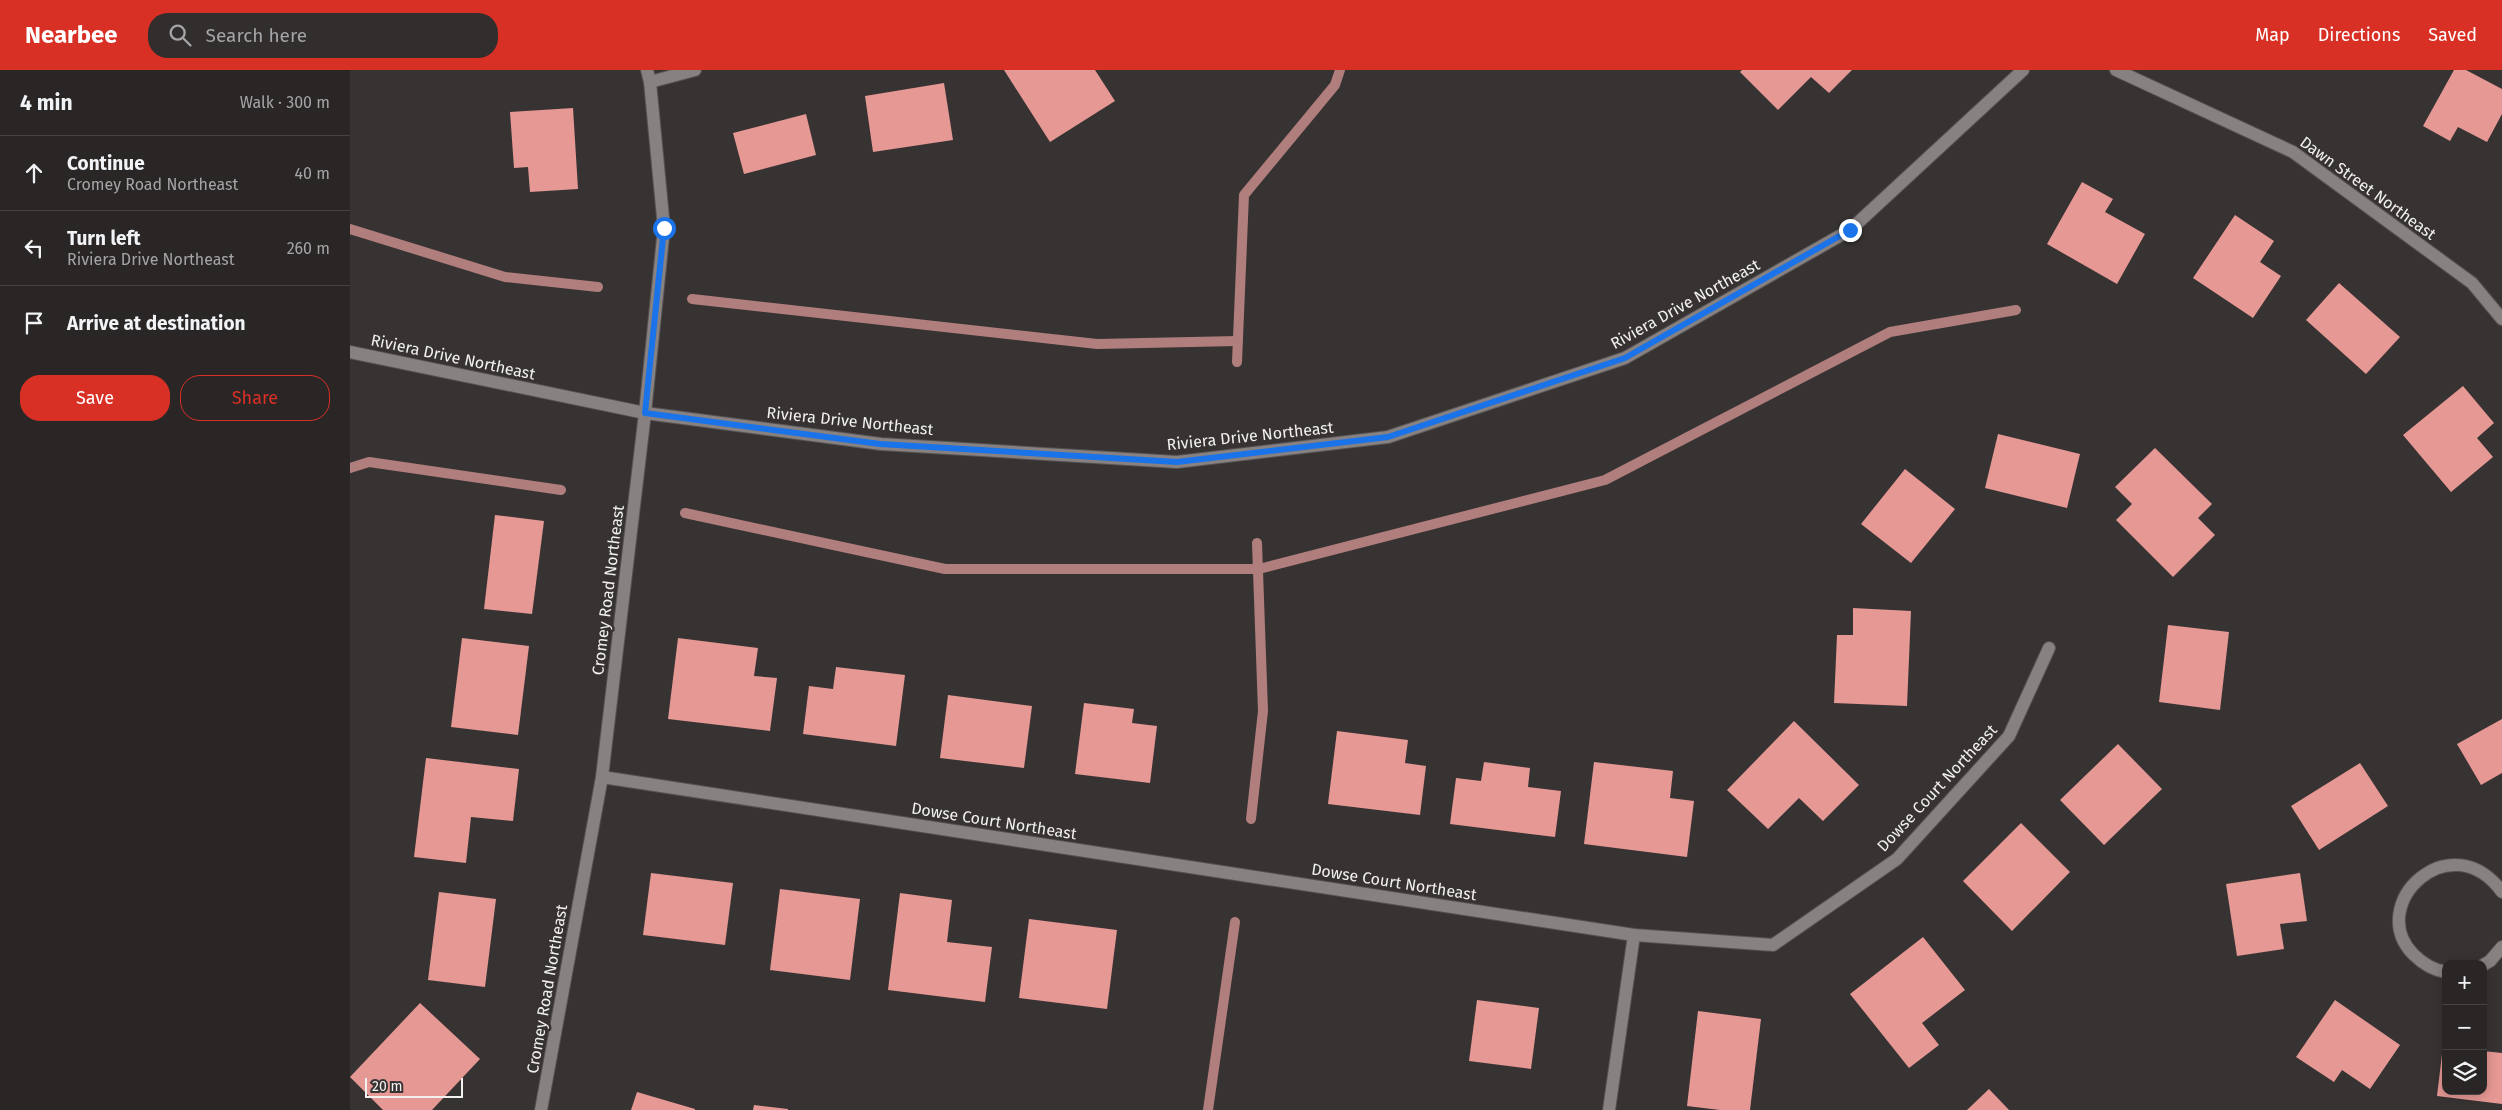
<!DOCTYPE html>
<meta charset="utf-8">
<style>
body{margin:0;font-family:"Fira Sans",sans-serif;background:#322e2e;color:#f1f3f6}
.controls{position:absolute;right:15px;bottom:15px;display:grid;overflow:hidden;border-radius:10px;box-shadow:0 2px 12px #0003}
.controls button{width:45px;height:45px;display:grid;place-items:center;padding:0;border:0;border-bottom:1px solid #464343;background:#2a2626;color:#f1f3f6;font:25px sans-serif}
.scale{position:absolute;left:15px;bottom:12px;width:98px;box-sizing:border-box;padding-left:5px;border:2px solid #f3f0f0;border-top:0;font-size:14px;line-height:18px;white-space:nowrap;color:#f3f0f0;-webkit-text-stroke:4px #383333;paint-order:stroke}
.stop{position:absolute;width:15px;height:15px;margin:-11px;border:4px solid #1a73e8;border-radius:50%;background:#fff}
.stop.end{background:#1a73e8;border-color:#fff;box-shadow:0 1px 5px #0008}
.list{margin:0;padding:0;list-style:none}
h2{display:flex;justify-content:space-between;align-items:center;height:65px;margin:0;padding:0 20px;font-size:21px}
h2 small{font-size:16px;font-weight:400;color:#a5a5a7}
.list li{display:grid;grid-template-columns:32px 1fr auto;gap:15px;align-items:center;box-sizing:border-box;height:75px;padding:0 20px;border-top:1px solid #464343}
.list b{display:block;font-size:19px;white-space:nowrap}
.list p{margin:0;font-size:16px;white-space:nowrap;color:#a5a5a7}
.list em{font-size:16px;font-style:normal;color:#a5a5a7}
.actions{display:flex;gap:10px;padding:15px 20px}
.actions a{flex:1;padding:11px 0;border:1px solid #d93025;border-radius:20px;text-align:center;font-size:18px;color:#d93025}
.actions .main{background:#d93025;color:#fff}
.icon{flex:none;width:28px;height:28px;fill:none;stroke:currentColor;stroke-width:2;stroke-linecap:round;stroke-linejoin:round}
.map{position:relative;flex:none;width:2152px;height:1040px;overflow:hidden}
header{display:flex;align-items:center;gap:30px;box-sizing:border-box;height:70px;padding:0 25px;background:#d93025;color:#fff}
header strong{font-size:24px}
nav{display:flex;gap:28px;margin-inline-start:auto;font-size:18px}
.search{width:350px;height:45px;background:#322e2e;display:flex;align-items:center;gap:12px;box-sizing:border-box;padding:0 18px;border-radius:20px;color:#a5a5a7;font-size:19px}
main{display:flex}
aside{flex:1;background:#2a2626}
.map>svg:first-child{display:block}
.lines{fill:none;stroke-linecap:round;stroke-linejoin:round}
.stream{stroke:#b07e7d;stroke-width:10}
.building{fill:#e69894}
.street-casing{stroke:#565252;stroke-width:14}
.secondary-casing{stroke:#565252;stroke-width:14}
.street{stroke:#878181;stroke-width:12}
.secondary{stroke:#878181;stroke-width:12}
.route{stroke:#1a73e8;stroke-width:6}
.labels{text-anchor:middle;dominant-baseline:central;stroke-width:5;stroke-linejoin:round;paint-order:stroke}
.street-label{font-size:16px;fill:#f3f0f0;stroke:#383333}
</style>
<header>
<strong>Nearbee</strong>
<div class="search"><svg class="icon" aria-label="search" viewBox="0 0 24 24"><circle cx="10" cy="10" r="6"/><path d="M15 15l6 6"/></svg>Search here</div>
<nav><a>Map</a><a>Directions</a><a>Saved</a></nav>
</header>
<main>
<aside>
<h2>4 min<small>Walk · 300 m</small></h2>
<ul class="list">
<li><svg class="icon" aria-label="ahead" viewBox="0 0 24 24"><path d="M12 20V5M6 11l6-6 6 6"/></svg><div><b>Continue</b><p>Cromey Road Northeast</p></div><em>40 m</em></li>
<li><svg class="icon" aria-label="left" viewBox="0 0 24 24"><path d="M17 20v-9H6M10 6l-5 5 5 5"/></svg><div><b>Turn left</b><p>Riviera Drive Northeast</p></div><em>260 m</em></li>
<li><svg class="icon" aria-label="arrive" viewBox="0 0 24 24"><path d="M6 21V4h12l-3 4 3 4H6"/></svg><div><b>Arrive at destination</b></div></li>
</ul>
<div class="actions"><a class="main">Save</a><a>Share</a></div>
</aside>
<div class="map">
<svg width="2152" height="1040" viewBox="0 0 2152 1040">
<rect width="100%" height="100%" fill="#383333"/>
<g class="lines">
<g class="stream">
<polyline points="0,159 155,207 248,217"/>
<polyline points="342,229 747,274 888,271"/>
<polyline points="887,292 894,125 985,15 990,0"/>
<polyline points="0,398 19,392 211,420"/>
<polyline points="335,443 595,499 909,499 1255,410 1540,262 1666,240"/>
<polyline points="901,749 913,641 907,473"/>
<polyline points="858,1040 885,852"/>
</g>
</g>
<g class="building">
<polygon points="654,0 745,0 765,31 700,72"/>
<polygon points="1392,0 1502,0 1479,23 1461,7 1428,40 1390,2"/>
<polygon points="2104,0 2116,0 2152,19 2152,44 2137,72 2108,57 2100,71 2073,56"/>
<polygon points="594,13 603,70 523,82 515,26"/>
<polygon points="223,38 228,119 180,122 178,97 164,98 160,42"/>
<polygon points="456,44 466,85 394,104 383,63"/>
<polygon points="1732,112 1763,129 1755,142 1795,164 1767,214 1697,174"/>
<polygon points="1885,145 1924,171 1910,192 1931,206 1903,248 1843,208"/>
<polygon points="1989,213 2050,267 2016,304 1956,250"/>
<polygon points="2113,316 2144,353 2127,368 2143,387 2101,422 2053,365"/>
<polygon points="1648,364 1730,384 1717,438 1635,418"/>
<polygon points="1805,378 1862,434 1848,448 1865,465 1823,507 1766,450 1782,434 1765,417"/>
<polygon points="1555,399 1605,439 1561,493 1511,454"/>
<polygon points="145,445 194,451 182,544 134,539"/>
<polygon points="1503,538 1561,541 1557,636 1484,633 1487,565 1503,565"/>
<polygon points="1818,555 1879,562 1870,640 1809,632"/>
<polygon points="112,568 179,576 168,665 101,657"/>
<polygon points="328,568 408,578 404,606 427,608 420,661 318,649"/>
<polygon points="486,597 555,605 546,676 453,664 459,616 483,619"/>
<polygon points="598,625 682,636 674,698 590,688"/>
<polygon points="734,633 784,639 782,653 807,656 800,713 725,704"/>
<polygon points="2152,649 2152,703 2131,715 2107,674"/>
<polygon points="1444,651 1509,715 1473,751 1449,728 1418,759 1377,720"/>
<polygon points="987,661 1058,670 1055,693 1076,696 1070,745 978,734"/>
<polygon points="1768,674 1812,719 1754,775 1710,730"/>
<polygon points="76,688 169,699 163,751 121,747 116,793 64,787"/>
<polygon points="1134,692 1180,698 1178,717 1211,721 1205,767 1100,754 1106,708 1131,711"/>
<polygon points="1244,692 1323,701 1320,728 1344,731 1337,787 1234,774"/>
<polygon points="2010,693 2038,736 1969,780 1941,736"/>
<polygon points="1671,753 1720,802 1662,861 1613,811"/>
<polygon points="301,803 383,813 375,875 293,865"/>
<polygon points="1950,803 1957,851 1930,854 1934,879 1887,886 1876,814"/>
<polygon points="430,819 510,829 500,910 420,900"/>
<polygon points="89,822 146,829 135,917 78,910"/>
<polygon points="550,823 602,830 597,872 642,877 635,932 538,920"/>
<polygon points="679,849 767,860 757,939 669,928"/>
<polygon points="1573,867 1615,920 1572,953 1589,975 1559,998 1500,924"/>
<polygon points="1127,930 1189,938 1181,999 1119,991"/>
<polygon points="1985,930 2050,975 2020,1019 1992,1000 1984,1012 1946,987"/>
<polygon points="70,933 130,989 82,1040 33,1040 0,1007"/>
<polygon points="1348,941 1411,949 1400,1040 1370,1040 1337,1036"/>
<polygon points="2093,976 2096,977 2096,1021 2133,1021 2133,981 2152,983 2152,1034 2087,1026"/>
<polygon points="1639,1019 1659,1040 1617,1040"/>
<polygon points="287,1022 345,1039 345,1040 281,1040"/>
<polygon points="404,1035 438,1039 438,1040 403,1040"/>
</g>
<g class="lines">
<defs>
<g id="street">
<polyline points="1766,0 1943,82 2122,213 2152,249"/>
<polyline points="300,12 345,0"/>
<polyline points="252,707 1284,865 1423,875 1547,789 1659,666 1699,578"/>
<polyline points="2133,895 2140,891 2152,877"/>
<path d="M2096 902C2082 900 2072 893 2063 884 2015 834 2101 752 2152 822"/>
<polyline points="191,1040 252,707 295,343 314,158 300,12 297,0"/>
<polyline points="1259,1040 1284,865"/>
</g>
<polyline id="secondary" points="0,282 295,343 531,374 827,392 1038,367 1275,288 1500,160 1673,0"/>
</defs>
<use href="#street" class="street-casing"/>
<use href="#secondary" class="secondary-casing"/>
<use href="#street" class="street"/>
<use href="#secondary" class="secondary"/>
</g>
<g class="lines">
<polyline class="route" points="314,158 295,343 530,374 827,392 1038,367 1275,288 1500,160"/>
</g>
<g class="labels">
<g class="street-label">
<text transform="translate(2018 118) rotate(36)">Dawn Street Northeast</text>
<text transform="translate(1335 234) rotate(-29)">Riviera Drive Northeast</text>
<text transform="translate(103 287) rotate(12)">Riviera Drive Northeast</text>
<text transform="translate(500 351) rotate(6)">Riviera Drive Northeast</text>
<text transform="translate(900 366) rotate(-6)">Riviera Drive Northeast</text>
<text transform="translate(258 520) rotate(-83)">Cromey Road Northeast</text>
<text transform="translate(1587 718) rotate(-47)">Dowse Court Northeast</text>
<text transform="translate(644 751) rotate(9)">Dowse Court Northeast</text>
<text transform="translate(1044 812) rotate(9)">Dowse Court Northeast</text>
<text transform="translate(197 919) rotate(-80)">Cromey Road Northeast</text>
</g>
</g>
</svg>
<div class="controls">
<button>+</button>
<button>−</button>
<button><svg class="icon" aria-label="layers" viewBox="0 0 24 24"><path d="M12 4l9 5-9 5-9-5zM3 14l9 5 9-5"/></svg></button>
</div>
<div class="scale">20 m</div>
<div class="stop" style="left:314px;top:158px"></div>
<div class="stop end" style="left:1500px;top:160px"></div>
</div>
</main>
